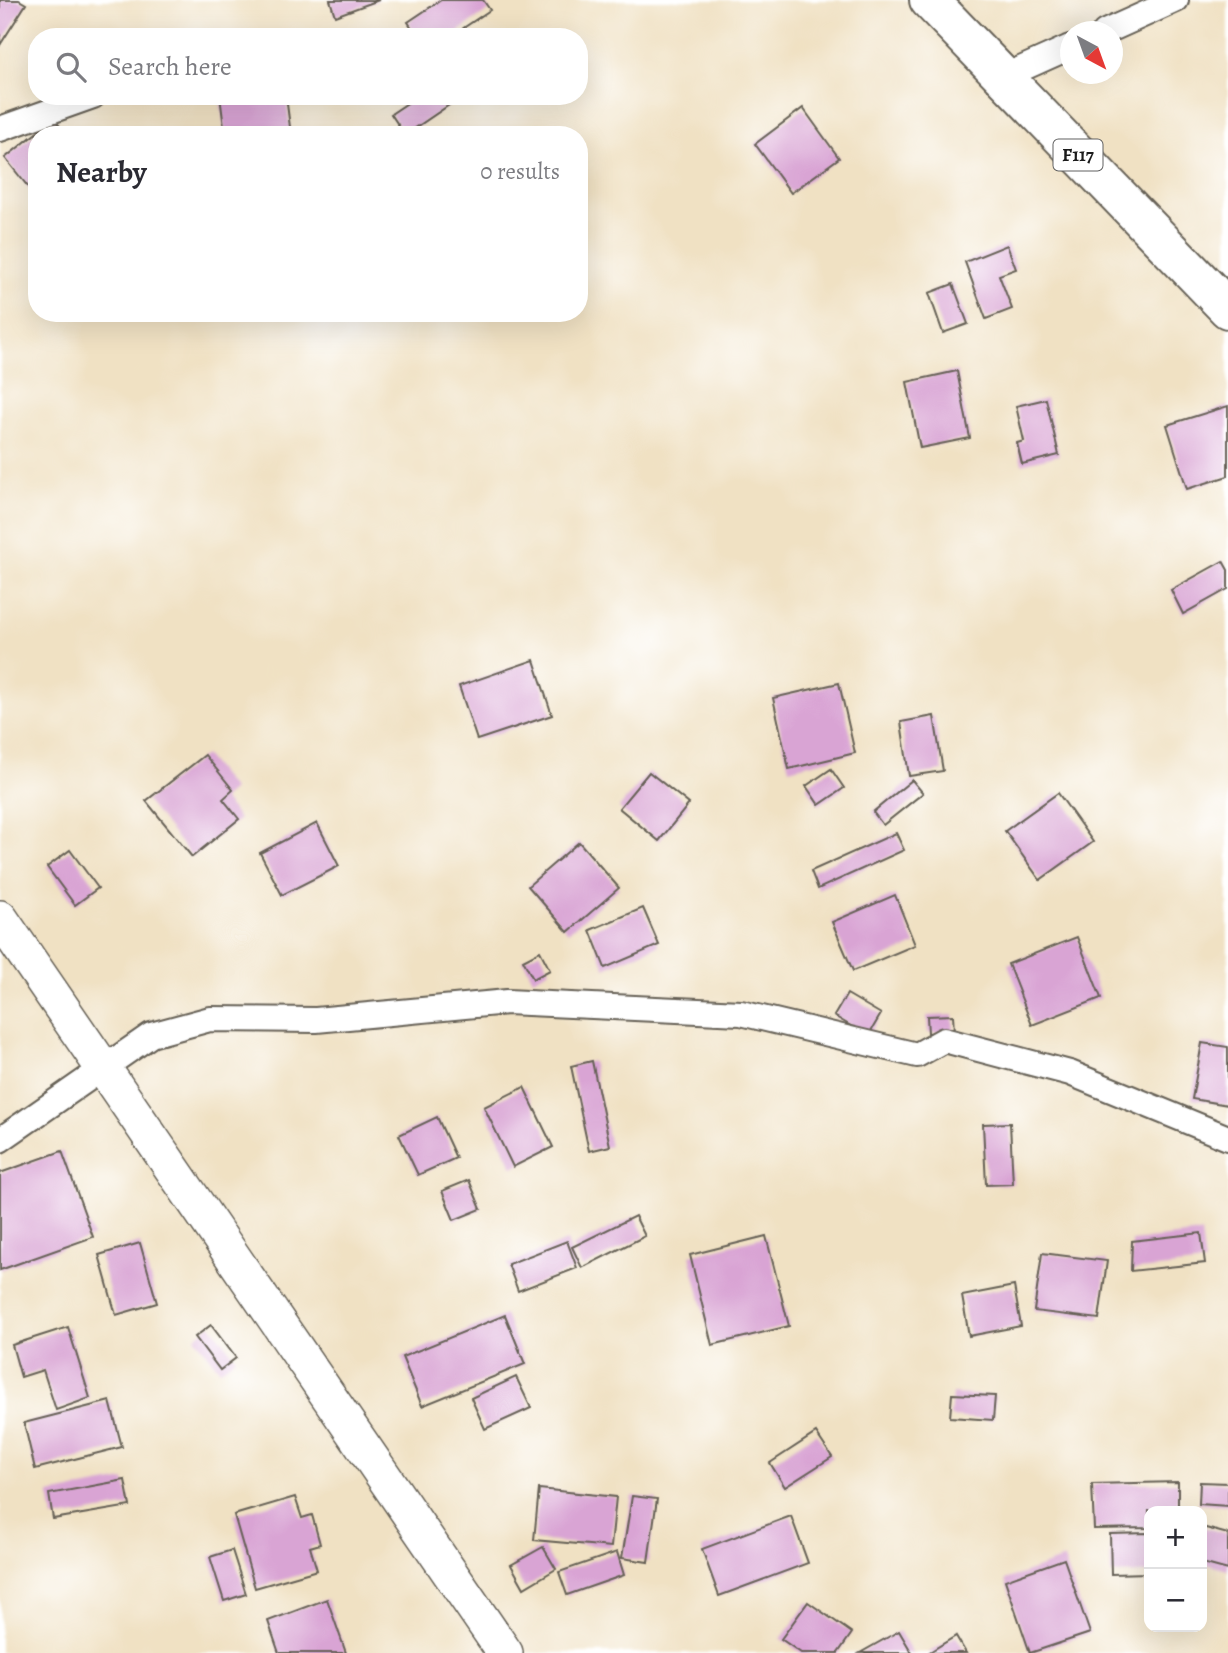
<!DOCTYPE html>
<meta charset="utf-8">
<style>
body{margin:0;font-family:Alegreya,serif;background:#f7f7f7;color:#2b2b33}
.controls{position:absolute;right:21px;bottom:21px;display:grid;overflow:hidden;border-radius:14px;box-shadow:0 7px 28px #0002}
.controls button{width:63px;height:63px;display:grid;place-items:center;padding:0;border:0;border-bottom:2px solid #e1e1e2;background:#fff;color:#2b2b33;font:35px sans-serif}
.compass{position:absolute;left:1060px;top:21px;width:63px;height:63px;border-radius:50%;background:#fff;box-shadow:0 7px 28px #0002;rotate:139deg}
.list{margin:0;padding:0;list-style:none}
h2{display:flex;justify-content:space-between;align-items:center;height:91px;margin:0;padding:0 28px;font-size:30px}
h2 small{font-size:23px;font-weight:400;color:#7c7c81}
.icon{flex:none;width:38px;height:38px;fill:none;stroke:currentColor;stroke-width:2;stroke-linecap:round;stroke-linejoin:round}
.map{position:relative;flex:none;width:1228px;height:1653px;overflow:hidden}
.search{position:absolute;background:#fff;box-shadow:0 7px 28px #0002;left:28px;top:28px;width:560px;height:77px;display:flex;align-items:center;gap:18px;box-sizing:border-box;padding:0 24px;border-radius:28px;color:#7c7c81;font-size:26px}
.panel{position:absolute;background:#fff;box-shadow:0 7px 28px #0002;left:28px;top:126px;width:560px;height:196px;border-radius:28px}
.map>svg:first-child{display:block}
.building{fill:#d9a4d4}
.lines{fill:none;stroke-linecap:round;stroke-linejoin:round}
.street-casing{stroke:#666156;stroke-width:28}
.secondary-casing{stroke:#666156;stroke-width:38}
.primary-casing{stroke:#666156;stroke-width:42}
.street{stroke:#fff;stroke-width:24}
.secondary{stroke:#fff;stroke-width:35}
.primary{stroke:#fff;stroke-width:38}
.labels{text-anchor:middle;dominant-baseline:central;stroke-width:5;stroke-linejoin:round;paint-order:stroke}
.shield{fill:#fff;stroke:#606060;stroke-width:2}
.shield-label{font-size:19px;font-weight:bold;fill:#1c1c1c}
</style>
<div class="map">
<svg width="1228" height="1653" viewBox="0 0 1228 1653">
<rect width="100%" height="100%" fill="#fff"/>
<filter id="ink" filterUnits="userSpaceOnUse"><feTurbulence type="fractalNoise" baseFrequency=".0143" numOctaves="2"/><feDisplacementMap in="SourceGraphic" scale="14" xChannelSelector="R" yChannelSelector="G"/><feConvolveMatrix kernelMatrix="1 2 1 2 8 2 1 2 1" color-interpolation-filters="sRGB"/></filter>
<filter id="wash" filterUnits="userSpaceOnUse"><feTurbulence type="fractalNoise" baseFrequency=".00686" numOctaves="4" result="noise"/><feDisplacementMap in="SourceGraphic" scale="28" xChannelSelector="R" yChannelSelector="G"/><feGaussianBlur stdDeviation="1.57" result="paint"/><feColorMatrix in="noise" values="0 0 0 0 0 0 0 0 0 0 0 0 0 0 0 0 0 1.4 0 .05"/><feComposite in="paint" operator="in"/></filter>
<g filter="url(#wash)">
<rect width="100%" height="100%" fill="#f0e1c3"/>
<g id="blocks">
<g class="building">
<polygon points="0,0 19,0 26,4 0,45"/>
<polygon points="330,0 379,0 335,16"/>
<polygon points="441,0 483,0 490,10 450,37 418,37 408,22"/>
<polygon points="220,96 286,96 291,135 225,135"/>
<polygon points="418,96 447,96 452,103 405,135 391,114"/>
<polygon points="803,108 839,158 791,193 755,144"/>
<polygon points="54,119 67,135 37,135 37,198 5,158"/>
<polygon points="1007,245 1016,269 999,275 1012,309 986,319 965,262"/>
<polygon points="953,284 968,324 943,333 929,293"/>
<polygon points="957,371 970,438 920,448 907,382"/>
<polygon points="1046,399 1059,455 1022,464 1017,443 1024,441 1016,406"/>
<polygon points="1228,406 1228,476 1187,489 1167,425"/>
<polygon points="1223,561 1228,570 1228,589 1183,614 1171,590"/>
<polygon points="534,660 552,715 477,740 459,686"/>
<polygon points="839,683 855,753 789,769 773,698"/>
<polygon points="934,716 943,771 909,776 901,722"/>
<polygon points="205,755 233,790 223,799 239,819 192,857 146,801"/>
<polygon points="831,769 844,788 819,805 806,786"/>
<polygon points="649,772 689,804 659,841 619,808"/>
<polygon points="912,780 923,793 883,825 873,812"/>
<polygon points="1058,793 1093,842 1040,880 1005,831"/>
<polygon points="317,823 339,866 282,895 260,853"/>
<polygon points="896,833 904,850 818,889 811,871"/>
<polygon points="579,842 619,888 568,932 528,886"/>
<polygon points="70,850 98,888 75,905 47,867"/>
<polygon points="895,895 915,945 853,971 832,922"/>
<polygon points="643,908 659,945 605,968 590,930"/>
<polygon points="1077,937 1101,998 1032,1025 1008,964"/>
<polygon points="540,951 550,970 533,979 523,960"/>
<polygon points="847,994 881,1014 868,1036 834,1016"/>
<polygon points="953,1015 954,1032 928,1033 927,1016"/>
<polygon points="1202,1043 1228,1047 1228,1105 1192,1099"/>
<polygon points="592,1061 610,1146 589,1151 571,1066"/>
<polygon points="524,1087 553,1147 513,1167 484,1107"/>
<polygon points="437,1117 456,1158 418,1175 399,1135"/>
<polygon points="1010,1123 1013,1184 986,1185 983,1124"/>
<polygon points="62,1151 93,1237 0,1270 0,1173"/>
<polygon points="469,1180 481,1209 454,1220 442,1191"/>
<polygon points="635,1216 645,1236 582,1268 572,1247"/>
<polygon points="1201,1233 1205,1263 1131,1271 1132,1241"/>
<polygon points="766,1236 789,1326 712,1345 690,1255"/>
<polygon points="567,1241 577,1268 518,1291 508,1264"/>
<polygon points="140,1243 157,1303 116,1315 99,1255"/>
<polygon points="1042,1253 1107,1261 1099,1319 1034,1311"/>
<polygon points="1014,1286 1021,1326 969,1336 962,1296"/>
<polygon points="505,1315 525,1364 422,1406 402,1357"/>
<polygon points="211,1325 236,1358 220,1370 195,1337"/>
<polygon points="68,1327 90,1398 56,1410 43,1370 21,1377 12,1345"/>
<polygon points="516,1377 531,1408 485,1429 471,1398"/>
<polygon points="952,1394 995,1396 993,1420 950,1417"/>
<polygon points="110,1401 122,1447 35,1469 24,1423"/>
<polygon points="816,1433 832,1457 785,1487 770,1463"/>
<polygon points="125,1480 130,1506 53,1519 49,1494"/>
<polygon points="1178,1482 1178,1511 1149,1511 1149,1528 1094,1529 1092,1484"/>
<polygon points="1200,1482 1228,1483 1228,1506 1199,1504"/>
<polygon points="539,1489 616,1497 611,1547 534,1540"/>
<polygon points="632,1496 657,1499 648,1562 622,1558"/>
<polygon points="295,1497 302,1518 312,1515 320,1544 310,1547 317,1570 255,1588 234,1515"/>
<polygon points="791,1516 808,1563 719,1596 702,1549"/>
<polygon points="1202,1527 1228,1534 1228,1570 1202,1563"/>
<polygon points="1149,1533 1149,1573 1111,1574 1110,1534"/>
<polygon points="543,1547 556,1569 524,1588 511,1565"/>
<polygon points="232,1550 246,1594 224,1601 210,1557"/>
<polygon points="617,1552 624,1575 567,1595 559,1572"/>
<polygon points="1064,1559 1090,1633 1030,1653 1005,1580"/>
<polygon points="327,1599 346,1653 279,1653 268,1621"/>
<polygon points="808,1602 852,1633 838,1653 801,1653 781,1639"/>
<polygon points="899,1631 912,1653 860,1653"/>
<polygon points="956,1636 966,1653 928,1653"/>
</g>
</g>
</g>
<g filter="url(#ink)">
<use href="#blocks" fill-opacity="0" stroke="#666156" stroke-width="2"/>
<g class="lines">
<defs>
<g id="street">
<polyline points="1105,32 1176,0"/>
<polyline points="1003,77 1070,47"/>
<polyline points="0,129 93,96"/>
<polyline points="0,1140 151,1035 210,1019 316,1020 507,1002 741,1013 917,1055 944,1040 1070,1073 1228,1138"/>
</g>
<polyline id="secondary" points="0,918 505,1653"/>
<polyline id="primary" points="929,0 1228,309"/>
</defs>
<use href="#street" class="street-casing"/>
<use href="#secondary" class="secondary-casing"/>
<use href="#primary" class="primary-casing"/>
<use href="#street" class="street"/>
<use href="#secondary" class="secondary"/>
<use href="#primary" class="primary"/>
</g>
</g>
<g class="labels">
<rect class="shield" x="1053.5" y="139.5" width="49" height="31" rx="5"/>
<g class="shield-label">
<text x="1078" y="155">F117</text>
</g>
</g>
</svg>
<div class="controls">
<button>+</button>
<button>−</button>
</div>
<svg class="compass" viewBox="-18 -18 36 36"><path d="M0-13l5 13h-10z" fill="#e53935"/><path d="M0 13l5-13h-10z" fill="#7c7c81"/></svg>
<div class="search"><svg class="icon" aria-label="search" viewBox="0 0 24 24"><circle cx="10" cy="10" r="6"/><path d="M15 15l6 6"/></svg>Search here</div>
<section class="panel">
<h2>Nearby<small>0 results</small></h2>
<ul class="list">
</ul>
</section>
</div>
